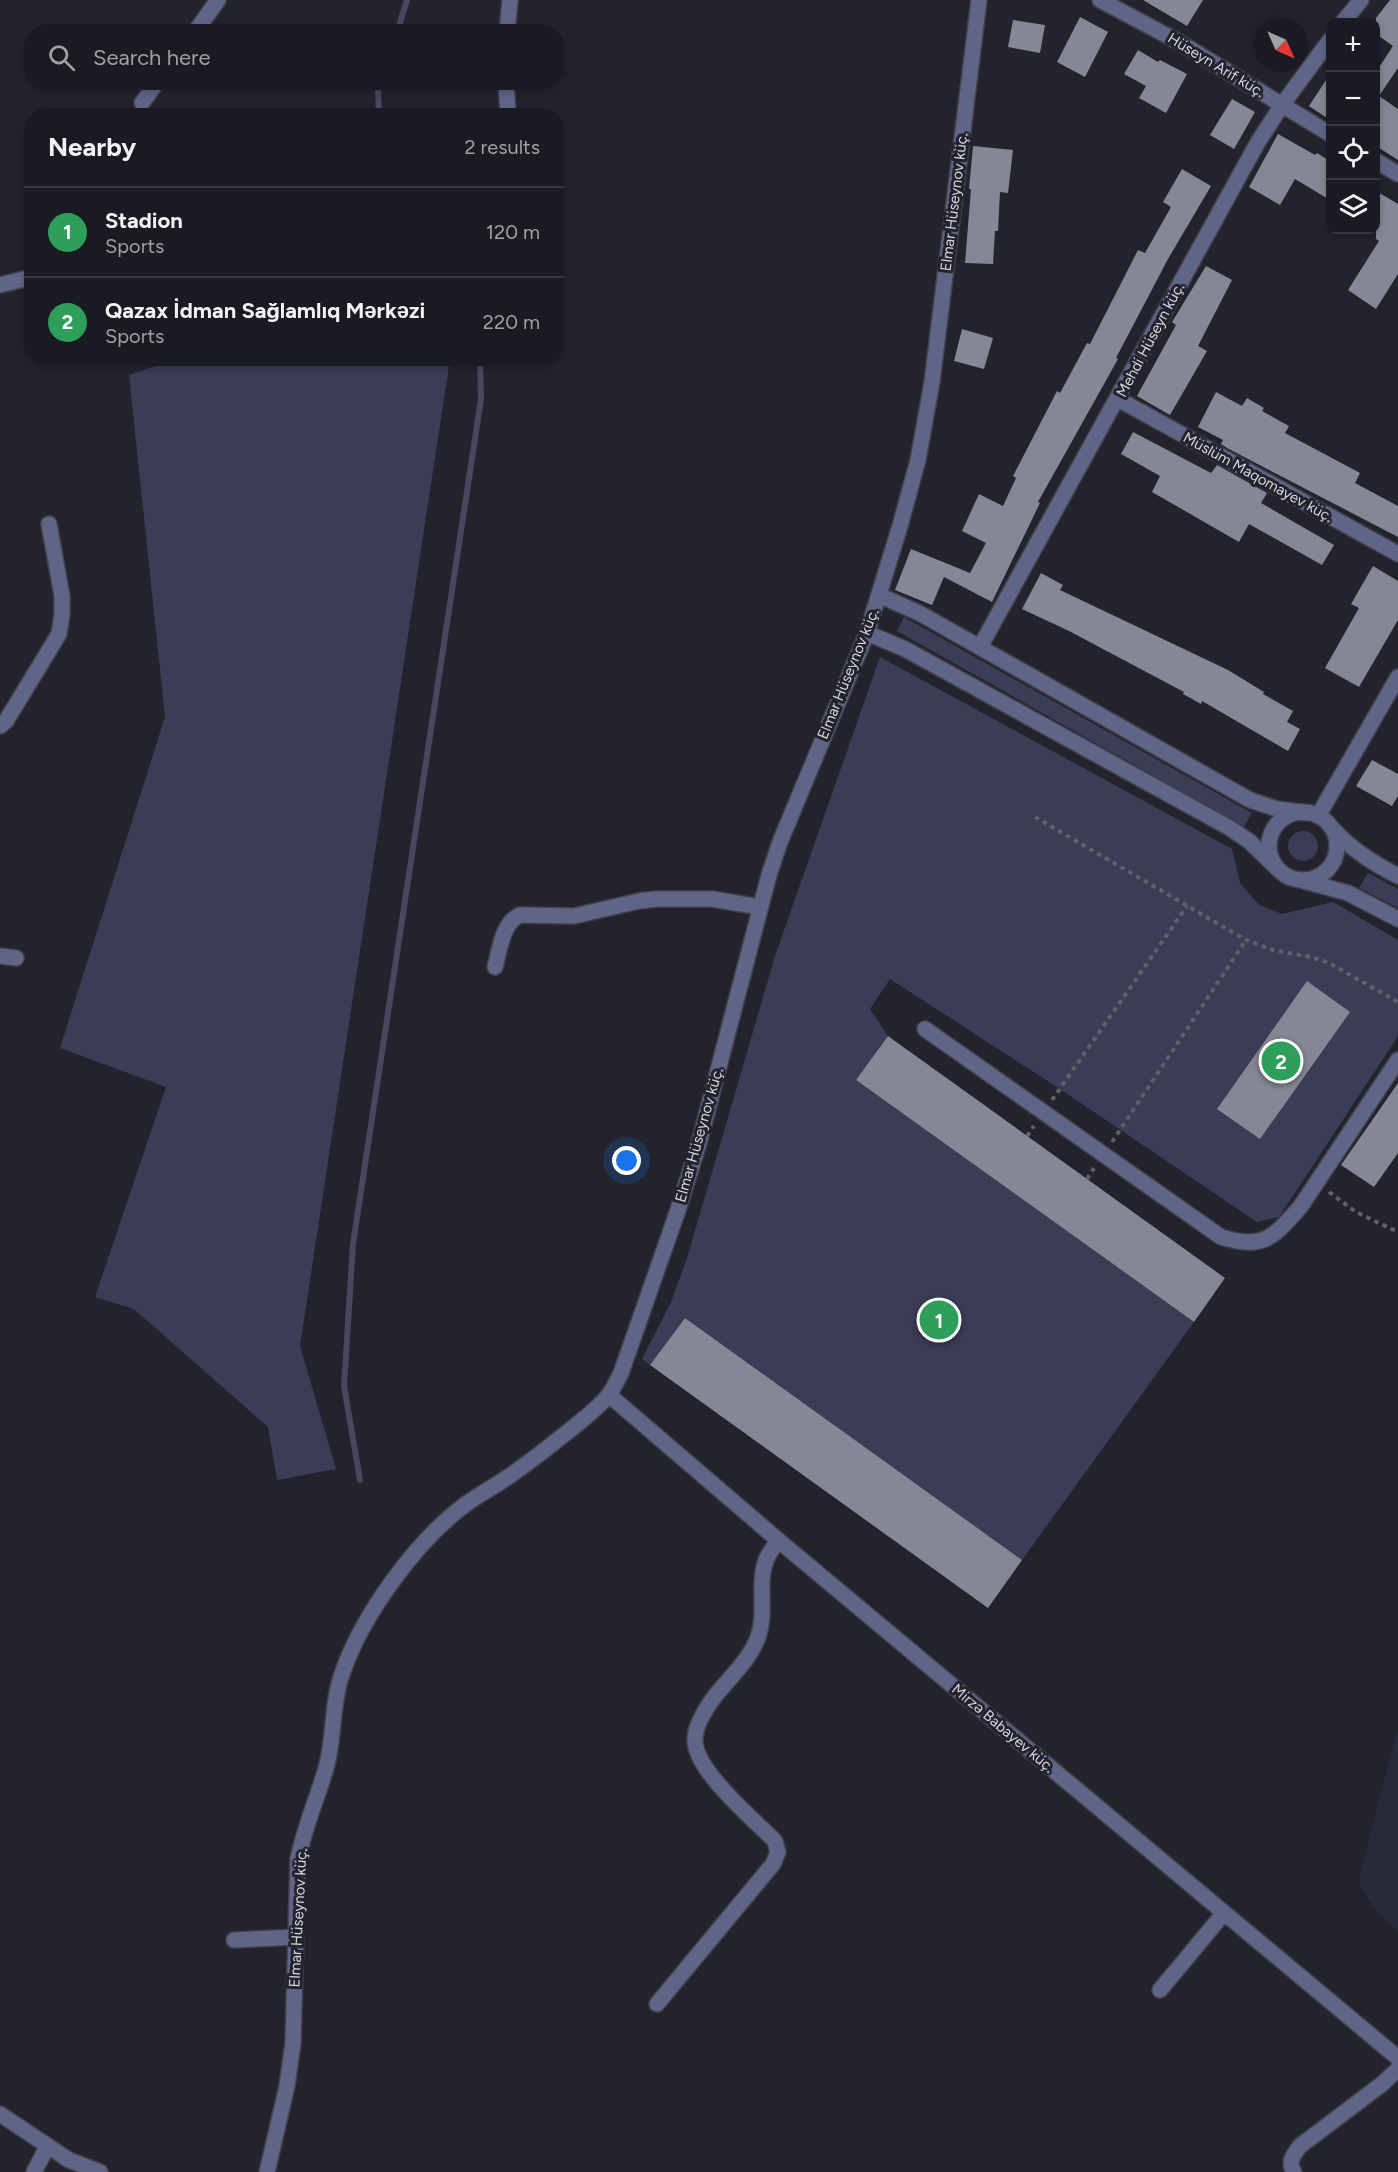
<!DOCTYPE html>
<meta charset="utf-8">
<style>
body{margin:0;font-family:Figtree,sans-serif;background:#23232a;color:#f1f3f6}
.controls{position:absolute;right:18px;top:18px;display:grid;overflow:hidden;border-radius:12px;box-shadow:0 3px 9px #0003}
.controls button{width:54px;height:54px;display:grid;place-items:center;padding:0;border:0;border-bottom:2px solid #383840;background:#1a1a22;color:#f1f3f6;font:30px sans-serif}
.compass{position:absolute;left:1254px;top:18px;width:54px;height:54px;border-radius:50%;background:#1a1a22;box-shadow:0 3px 9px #0003;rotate:135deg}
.you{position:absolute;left:627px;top:1161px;width:21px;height:21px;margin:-15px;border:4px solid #fff;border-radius:50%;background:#1a73e8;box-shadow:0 0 0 9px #1a73e833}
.badge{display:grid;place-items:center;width:39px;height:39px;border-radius:50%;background:#1a73e8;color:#fff;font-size:20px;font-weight:700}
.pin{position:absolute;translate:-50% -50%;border:3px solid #fff;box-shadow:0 2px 6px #0006}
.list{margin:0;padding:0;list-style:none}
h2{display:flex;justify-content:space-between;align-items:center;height:78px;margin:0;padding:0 24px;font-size:26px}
h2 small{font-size:20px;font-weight:400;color:#9fa1a5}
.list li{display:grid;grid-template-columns:39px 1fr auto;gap:18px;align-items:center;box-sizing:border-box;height:90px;padding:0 24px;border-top:2px solid #383840}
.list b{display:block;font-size:22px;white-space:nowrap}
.list p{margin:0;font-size:20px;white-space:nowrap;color:#9fa1a5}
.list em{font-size:20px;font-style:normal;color:#9fa1a5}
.icon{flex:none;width:33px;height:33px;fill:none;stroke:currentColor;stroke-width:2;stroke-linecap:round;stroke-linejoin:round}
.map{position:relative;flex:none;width:1398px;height:2172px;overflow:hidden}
.search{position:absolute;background:#1a1a22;box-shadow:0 3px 9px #0003;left:24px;top:24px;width:540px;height:66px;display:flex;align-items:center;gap:15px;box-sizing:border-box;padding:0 21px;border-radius:24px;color:#9fa1a5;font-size:22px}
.panel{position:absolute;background:#1a1a22;box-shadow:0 3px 9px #0003;left:24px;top:108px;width:540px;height:258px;border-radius:24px}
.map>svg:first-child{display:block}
.built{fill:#282a3a}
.green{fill:#3a3d55}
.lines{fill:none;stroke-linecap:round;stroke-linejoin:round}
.stream{stroke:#48475e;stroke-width:6}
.building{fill:#858794}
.minor-casing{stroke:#3f4049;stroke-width:18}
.path{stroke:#5f6069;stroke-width:4;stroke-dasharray:4.5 4.5;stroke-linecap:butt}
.minor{stroke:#606587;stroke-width:15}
.labels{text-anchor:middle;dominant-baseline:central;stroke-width:6;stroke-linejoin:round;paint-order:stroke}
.street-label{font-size:15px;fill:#d5d6dd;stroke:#22232d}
</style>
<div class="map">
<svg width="1398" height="2172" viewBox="0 0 1398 2172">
<rect width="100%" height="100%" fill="#22232d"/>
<polygon class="built" points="1398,1728 1398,1931 1373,1907 1358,1881"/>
<g class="green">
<polygon points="179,358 450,359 300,1346 336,1469 277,1480 268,1427 134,1309 95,1297 166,1087 60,1048 165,717 129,375"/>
<polygon points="904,617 1252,813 1244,827 897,631"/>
<polygon points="880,657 1232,849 1240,883 1259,905 1282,914 1333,902 1398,940 1398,1036 1279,1217 1257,1222 1060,1089 890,979 870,1009 888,1036 856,1080 1194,1322 1022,1560 685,1318 650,1365 642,1359 671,1302 687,1258 775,956"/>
<circle cx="1303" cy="846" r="15"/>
<polygon points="1368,873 1398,889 1398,908 1359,888"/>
</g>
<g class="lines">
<g class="stream">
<polyline points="397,32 407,0"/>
<polyline points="379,116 378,89 380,82"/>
<polyline points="360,1480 344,1386 353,1244 481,399 480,358"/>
</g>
</g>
<g class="building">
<polygon points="1143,0 1203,0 1187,26"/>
<polygon points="1390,0 1398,0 1398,68 1379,96 1398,109 1398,160 1376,146 1376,72 1393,46 1376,34 1376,18"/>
<polygon points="1080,17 1108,32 1085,77 1057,62"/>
<polygon points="1013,20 1045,25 1040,53 1008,47"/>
<polygon points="1138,50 1158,62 1160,60 1187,74 1166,113 1139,98 1146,86 1124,74"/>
<polygon points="1330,74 1330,120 1309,106"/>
<polygon points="1232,99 1255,112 1234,149 1210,135"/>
<polygon points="1278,134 1315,155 1317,153 1330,161 1330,200 1295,179 1280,205 1249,187"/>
<polygon points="973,146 1013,150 1008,193 1000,192 998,231 995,231 993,264 965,263 971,189 969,189"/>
<polygon points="1182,169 1211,186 1168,259 1116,358 1118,359 1038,502 1040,503 992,602 944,577 932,605 895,590 911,549 970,573 986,543 962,531 979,494 1003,506 1016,478 1013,476 1057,391 1060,393 1087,343 1090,344 1138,250 1145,253 1171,207 1163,202"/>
<polygon points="1376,191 1398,204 1398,274 1376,309 1348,290 1379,241 1376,239"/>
<polygon points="1206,266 1232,280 1198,346 1207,351 1170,415 1137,396 1176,325 1172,322"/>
<polygon points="962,329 993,338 984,369 954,361"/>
<polygon points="1216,392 1242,406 1247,398 1264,408 1262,411 1289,426 1285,433 1360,473 1355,483 1398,506 1398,537 1227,448 1221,444 1223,440 1198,427"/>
<polygon points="1133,432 1211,473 1217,465 1267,493 1261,503 1334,545 1322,565 1249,524 1239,542 1152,492 1160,476 1121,454"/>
<polygon points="1373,566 1398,581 1398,620 1359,687 1325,668 1359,608 1351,604"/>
<polygon points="1041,573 1063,585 1060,590 1228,670 1264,692 1263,694 1293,711 1287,722 1300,729 1288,751 1202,701 1201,704 1183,694 1184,692 1069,631 1022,609"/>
<polygon points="1372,760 1398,774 1398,796 1392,806 1356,786"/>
<polygon points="1307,981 1350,1012 1260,1139 1217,1109"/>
<polygon points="888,1036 1225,1278 1194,1322 856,1080"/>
<polygon points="1398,1083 1398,1153 1374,1187 1341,1165"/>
<polygon points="685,1318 1022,1560 988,1608 650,1365"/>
</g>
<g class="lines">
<defs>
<g id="minor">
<polyline points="1100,0 1179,42 1330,134"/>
<polyline points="1343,22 1361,0"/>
<polyline points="195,32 218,0"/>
<polyline points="507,32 510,0"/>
<polyline points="506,82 508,116"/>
<polyline points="142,103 157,82"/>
<polyline points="1376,161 1398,174"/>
<polyline points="0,285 32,277"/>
<polyline points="1118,399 1398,554"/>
<polyline points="879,595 921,614 1250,800 1277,809 1308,813"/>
<polyline points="867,633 905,649 1228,827 1249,841 1279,870"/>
<polyline points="980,647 1258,142 1282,105 1330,40"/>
<polyline points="0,726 6,721 59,634 62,615 62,596 49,524"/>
<circle cx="1303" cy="846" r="34"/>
<polyline points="1318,816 1398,677"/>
<path d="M1333 829C1352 850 1373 863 1398 876"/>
<polyline points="1304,881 1348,893 1398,919"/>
<polyline points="0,956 16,958"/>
<path d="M495 967C500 949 502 923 520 915L574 916 639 901 656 899H712L760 907"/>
<path d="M925 1029 1221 1237C1264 1250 1273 1238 1301 1206L1398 1060"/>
<polyline points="609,1395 778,1540 1398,2058"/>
<polyline points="234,1940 296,1937"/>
<polyline points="1160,1990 1224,1913"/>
<path d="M657 2004 773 1864 778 1852 775 1841C753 1819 697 1772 695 1742 694 1727 706 1708 715 1696 729 1678 750 1660 758 1637 767 1613 757 1584 766 1560 769 1553 774 1547 778 1540"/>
<polyline points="0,2114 69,2160 100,2172"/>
<polyline points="34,2172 47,2147"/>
<path d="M267 2172 287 2086 293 2043 298 1859C304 1828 317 1799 326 1768 335 1737 331 1705 342 1674 362 1615 416 1541 466 1504 480 1494 495 1486 508 1477 530 1462 550 1446 570 1430 583 1419 596 1410 607 1397 613 1390 617 1381 621 1373L678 1210 699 1143 769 875 780 842 867 633 900 526 918 460 932 382 979 0"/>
<path d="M1294 2172C1287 2162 1294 2154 1300 2146L1382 2084 1398 2069"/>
</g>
</defs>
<use href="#minor" class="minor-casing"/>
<g class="path">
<polyline points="1035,817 1246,940 1273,950 1311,957 1329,963 1398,1002"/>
<polyline points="1052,1100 1187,906"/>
<polyline points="1027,1136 1034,1126"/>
<polyline points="1112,1142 1246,940"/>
<polyline points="1087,1179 1094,1168"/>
<polyline points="1329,1192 1356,1212 1398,1232"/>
</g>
<use href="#minor" class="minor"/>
</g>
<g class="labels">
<g class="street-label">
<text transform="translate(1216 65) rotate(31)">Hüseyn Arif küç.</text>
<text transform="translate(954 202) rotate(-83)">Elmar Hüseynov küç.</text>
<text transform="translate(1150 340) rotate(-62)">Mehdi Hüseyn küç.</text>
<text transform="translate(1258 477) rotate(29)">Müslüm Maqomayev küç.</text>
<text transform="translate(848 674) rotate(-68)">Elmar Hüseynov küç.</text>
<text transform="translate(699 1135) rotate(-74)">Elmar Hüseynov küç.</text>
<text transform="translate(1003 1728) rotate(40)">Mirzə Babayev küç.</text>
<text transform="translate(298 1918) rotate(-87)">Elmar Hüseynov küç.</text>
</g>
</g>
</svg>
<div class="controls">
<button>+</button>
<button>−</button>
<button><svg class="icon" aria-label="locate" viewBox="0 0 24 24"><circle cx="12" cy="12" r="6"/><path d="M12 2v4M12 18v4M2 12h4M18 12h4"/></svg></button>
<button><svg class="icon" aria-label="layers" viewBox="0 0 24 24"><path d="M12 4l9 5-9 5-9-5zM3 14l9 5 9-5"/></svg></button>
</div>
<svg class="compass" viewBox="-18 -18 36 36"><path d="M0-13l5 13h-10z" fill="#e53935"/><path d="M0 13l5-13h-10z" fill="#9fa1a5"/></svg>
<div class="you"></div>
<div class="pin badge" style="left:939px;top:1320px;background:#2e9e5b">1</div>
<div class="pin badge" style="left:1281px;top:1061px;background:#2e9e5b">2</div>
<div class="search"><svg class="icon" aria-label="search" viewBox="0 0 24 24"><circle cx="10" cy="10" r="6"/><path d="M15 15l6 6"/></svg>Search here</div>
<section class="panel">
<h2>Nearby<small>2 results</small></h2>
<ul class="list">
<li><span class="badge" style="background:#2e9e5b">1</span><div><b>Stadion</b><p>Sports</p></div><em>120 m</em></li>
<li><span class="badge" style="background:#2e9e5b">2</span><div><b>Qazax İdman Sağlamlıq Mərkəzi</b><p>Sports</p></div><em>220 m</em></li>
</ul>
</section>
</div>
